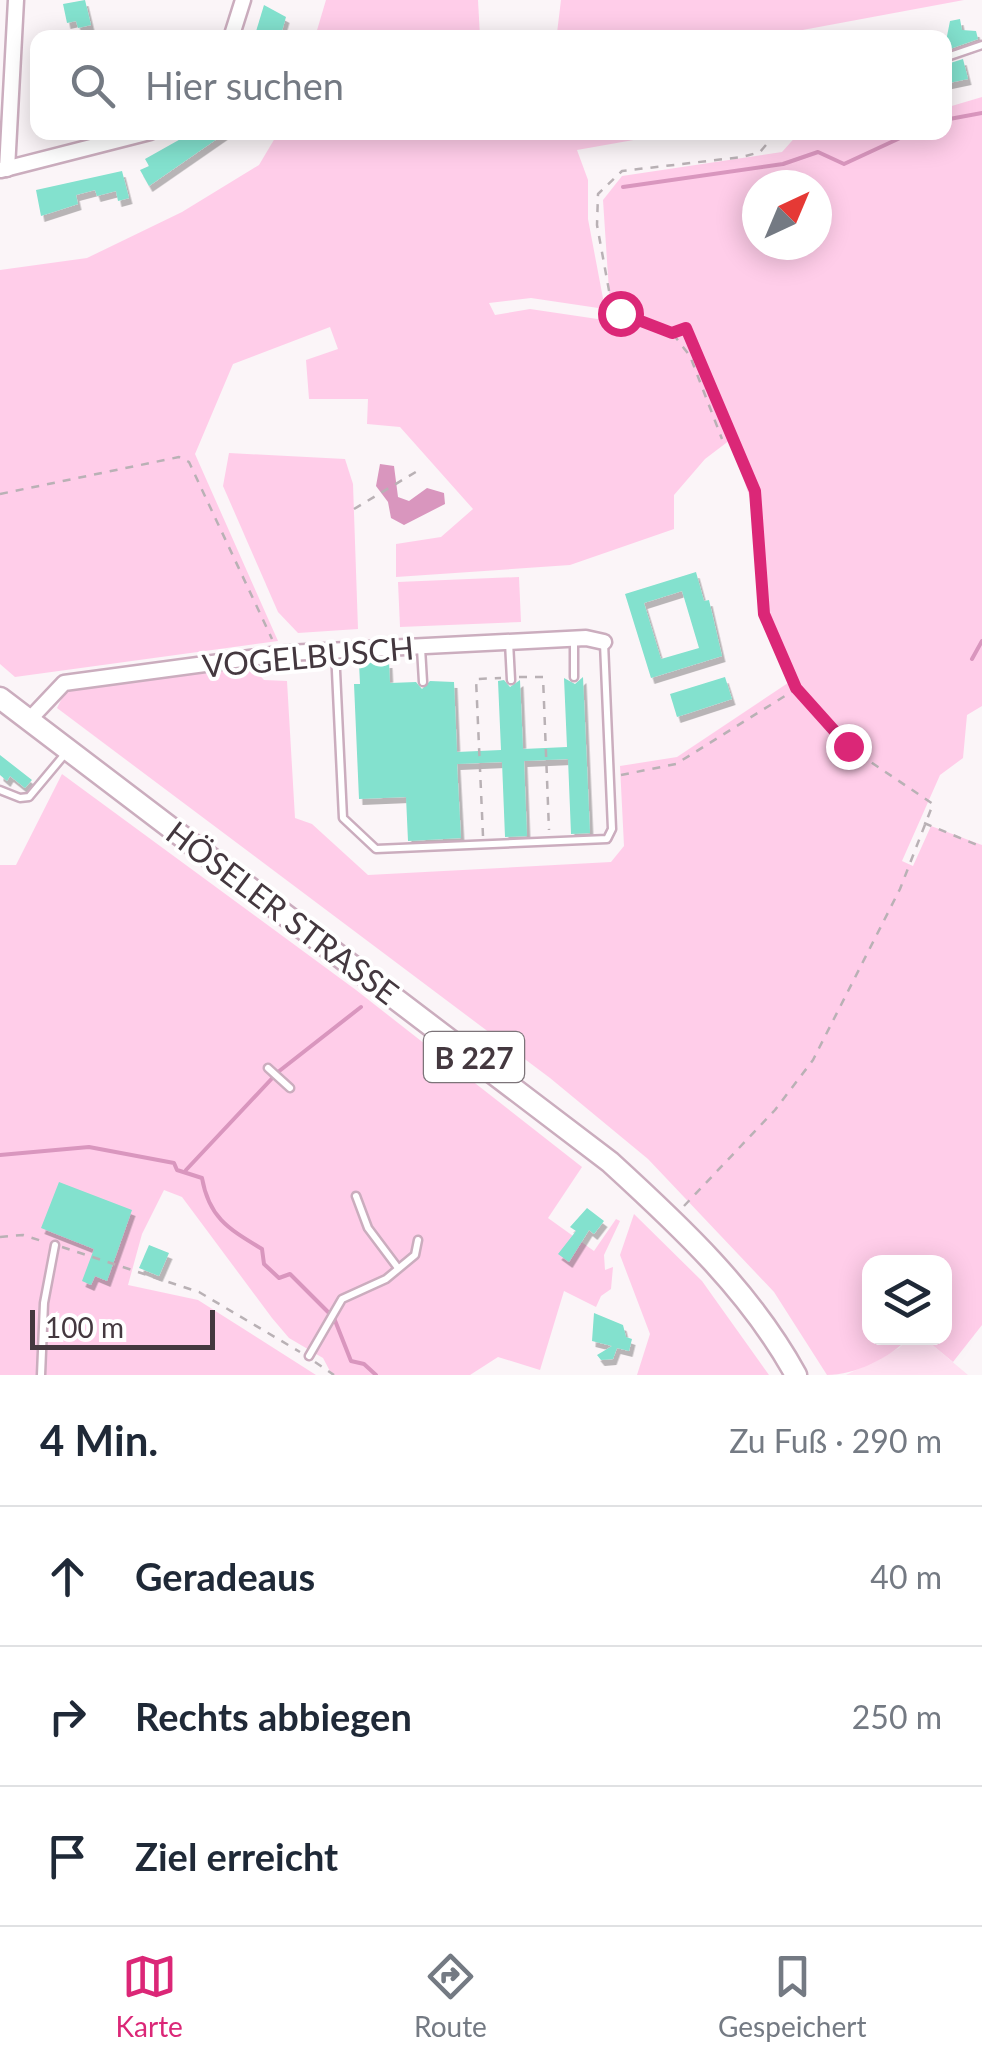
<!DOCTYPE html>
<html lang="de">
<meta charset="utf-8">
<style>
body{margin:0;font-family:Lato,sans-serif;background:#f2f2f3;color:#1f2937}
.controls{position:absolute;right:30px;bottom:30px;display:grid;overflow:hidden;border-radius:20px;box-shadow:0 5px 25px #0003}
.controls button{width:90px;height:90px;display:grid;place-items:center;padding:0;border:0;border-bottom:2px solid #e0e1e3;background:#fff;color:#1f2937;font:50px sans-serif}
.compass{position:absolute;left:742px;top:170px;width:90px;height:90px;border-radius:50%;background:#fff;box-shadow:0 5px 25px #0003;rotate:44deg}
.scale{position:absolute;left:30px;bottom:25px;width:185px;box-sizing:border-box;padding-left:10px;border:5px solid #44383f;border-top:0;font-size:28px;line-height:35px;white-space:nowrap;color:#44383f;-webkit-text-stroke:8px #fff;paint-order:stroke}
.stop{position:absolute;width:30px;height:30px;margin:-22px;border:8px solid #db2777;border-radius:50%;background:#fff}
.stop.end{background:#db2777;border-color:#fff;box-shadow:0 2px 10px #0008}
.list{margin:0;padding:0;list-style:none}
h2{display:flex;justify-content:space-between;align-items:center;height:130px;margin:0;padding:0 40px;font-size:42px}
h2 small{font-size:32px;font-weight:400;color:#747a83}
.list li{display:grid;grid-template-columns:65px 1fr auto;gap:30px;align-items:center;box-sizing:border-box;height:140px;padding:0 40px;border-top:2px solid #e0e1e3}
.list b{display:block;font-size:38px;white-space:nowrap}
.list em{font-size:32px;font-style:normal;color:#747a83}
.icon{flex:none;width:55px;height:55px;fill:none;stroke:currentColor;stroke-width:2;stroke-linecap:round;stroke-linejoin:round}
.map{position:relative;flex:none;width:982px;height:1375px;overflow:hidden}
.search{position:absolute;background:#fff;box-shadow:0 5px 25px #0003;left:30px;right:30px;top:30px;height:110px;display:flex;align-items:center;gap:25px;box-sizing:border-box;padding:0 35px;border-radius:20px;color:#747a83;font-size:38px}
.sheet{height:550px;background:#fff}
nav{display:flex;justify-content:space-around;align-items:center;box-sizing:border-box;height:140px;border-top:2px solid #e0e1e3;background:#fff;font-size:28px;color:#747a83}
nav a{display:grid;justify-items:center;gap:5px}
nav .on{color:#db2777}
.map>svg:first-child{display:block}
.built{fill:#ffe0f1}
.green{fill:#ffcde9;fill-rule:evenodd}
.water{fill:#d996be}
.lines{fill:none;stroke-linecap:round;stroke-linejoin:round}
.stream{stroke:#d996be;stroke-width:4}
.building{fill:#83e1ce;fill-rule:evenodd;filter:url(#shadow)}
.lane-casing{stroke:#cbadbe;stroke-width:11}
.street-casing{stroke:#cbadbe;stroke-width:19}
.primary-casing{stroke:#cbadbe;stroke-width:25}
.path{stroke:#b9b1b5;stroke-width:2.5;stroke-dasharray:8 8;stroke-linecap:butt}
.lane{stroke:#fff;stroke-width:6}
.street{stroke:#fff;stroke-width:14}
.primary{stroke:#fff;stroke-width:20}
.route{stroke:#db2777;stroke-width:12}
.labels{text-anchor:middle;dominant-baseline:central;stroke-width:8;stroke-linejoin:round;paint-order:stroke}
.shield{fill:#fff;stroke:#7c7479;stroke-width:2.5}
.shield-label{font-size:30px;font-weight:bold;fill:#44383f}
.street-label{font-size:32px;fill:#44383f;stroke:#fff}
</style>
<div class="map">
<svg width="982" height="1375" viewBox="0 0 982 1375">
<defs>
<filter id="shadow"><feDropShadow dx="3.5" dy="6" stdDeviation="0" flood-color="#0004"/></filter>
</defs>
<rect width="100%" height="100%" fill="#fbf5f8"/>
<polygon class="built" points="909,1338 924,1338 968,1375 846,1375 899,1348"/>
<g class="green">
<polygon points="326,0 478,0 480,37 315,37"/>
<polygon points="561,0 964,0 765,37 546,37 557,33"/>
<path d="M982 97V706L967 715 963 758 940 775 902 861 913 866 931 826 982 845V1325L953 1362 924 1338H944V1262H870V1338H909C889 1358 855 1375 827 1375L774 1292 648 1159 550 1078 57 708 66 690 252 667 264 680 287 681 295 818 312 824 368 875 611 862 624 846 620 766 677 757 791 681 760 620 750 498 730 440 705 459 674 495V529L570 565 396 577V544L441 537 473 509 400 427 367 424 368 399H309L306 360 338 349 330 327 233 364 195 454 278 641 15 677 0 664V270L87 258 182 212 259 165 278 133H673L577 150 588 180V219L605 309 531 298 489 303 495 315 530 309 611 321 603 200 622 176 782 152 799 133 944 132 945 108ZM757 185H817V245H757Z"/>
<polygon points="229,453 345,459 353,484 358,629 298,633 278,612 223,486"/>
<polygon points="519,577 521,622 400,627 398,582"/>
<polygon points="62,774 356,990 582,1167 548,1218 594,1251 616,1219 620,1221 604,1255 605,1270 613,1267 611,1289 601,1296 596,1307 564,1291 540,1370 498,1357 470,1375 332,1375 323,1358 289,1338 272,1318 182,1197 164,1190 142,1234 128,1285 198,1300 316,1375 0,1375 0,865 16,865"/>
<polygon points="634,1214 702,1281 769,1375 637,1375 650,1334 620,1255"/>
</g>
<polygon class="water" points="380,464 394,466 398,497 409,501 427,488 444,493 445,504 404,525 391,518 388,502 376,486"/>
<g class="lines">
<g class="stream">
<polyline points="944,120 982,113"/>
<polyline points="623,187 783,164 818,152 844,164 913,132"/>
<polyline points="972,659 982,641"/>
<path d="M0 1155 89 1147 174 1163 177 1170 202 1178C209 1218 229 1229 262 1249L264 1264 279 1278 290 1274 334 1318 351 1361 364 1364 376 1375"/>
<polyline points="186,1170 278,1072 361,1007"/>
</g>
</g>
<g class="building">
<polygon points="85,0 91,25 78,28 76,21 67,23 63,4"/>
<polygon points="264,5 286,17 280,38 254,38"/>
<polygon points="960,19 962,30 976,31 978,39 944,51 950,21"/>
<polygon points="963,59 968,79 944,84 944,65"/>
<polygon points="193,132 227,132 149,186 140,170 149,166 145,159"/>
<polygon points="122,171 129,198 118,201 116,191 97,196 95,190 76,195 78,204 41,216 36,190"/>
<path d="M696 572 704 601 709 600 722 656 651 678 625 594ZM682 591 699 648 661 659 644 603Z"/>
<polygon points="389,662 390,683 416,682 422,689 430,681 454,682 457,752 501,750 498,681 504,680 510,687 520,680 523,749 567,747 564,678 575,684 583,677 590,833 571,834 568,759 524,761 527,836 505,837 502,762 457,764 461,838 408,841 406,797 359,799 354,684 360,684 359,663"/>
<polygon points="725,677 732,699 677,717 670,694"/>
<polygon points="0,755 32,780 25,788 10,776 7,781 0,775"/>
<polygon points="59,1182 132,1210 107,1281 95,1276 91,1285 82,1281 94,1249 41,1228"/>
<polygon points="587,1208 604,1221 594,1234 589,1230 569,1262 558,1254 576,1231 570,1227"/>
<polygon points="149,1245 169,1253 159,1276 139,1268"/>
<polygon points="594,1313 623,1325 626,1337 632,1339 629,1351 617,1348 613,1359 601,1360 597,1355 612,1346 592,1341"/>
</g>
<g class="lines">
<defs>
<g id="lane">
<polyline points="944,58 982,45"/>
<polyline points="574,639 574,677"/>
<polyline points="509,642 511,680"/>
<polyline points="421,648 423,682"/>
<polyline points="335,650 343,818 376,849 607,839 612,829 604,643"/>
<polyline points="0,790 20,798 29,797 65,754"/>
<polyline points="268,1068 290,1088"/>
<polyline points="356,1196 368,1228 398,1268"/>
<polyline points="309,1356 342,1299 386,1279 415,1255 418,1240"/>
<polyline points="41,1375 44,1303 55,1245"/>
</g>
<g id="street">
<polyline points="231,38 243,0"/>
<polyline points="7,169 16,0"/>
<polyline points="1,170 150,132"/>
<polyline points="29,720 64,683 287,653 586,638 604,642"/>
</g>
<path id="primary" d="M0 698 610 1162C680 1226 750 1291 796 1375"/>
</defs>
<use href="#lane" class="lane-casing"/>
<use href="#street" class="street-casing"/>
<use href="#primary" class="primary-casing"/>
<g class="path">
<polyline points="769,132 772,138 760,152 742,157 622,171 598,194 597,225 610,296 620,313 672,333 686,328 755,491 764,614 796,689"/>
<polyline points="673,334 690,356 722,439"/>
<polyline points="0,494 179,457 189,462 272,639"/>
<polyline points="354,509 419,470"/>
<polyline points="519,677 543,677 549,830"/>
<polyline points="621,775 676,764 796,689 847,746 933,804 900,889 813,1060 775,1110 684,1206"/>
<polyline points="924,823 982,847"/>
<polyline points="483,836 476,679 501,678"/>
<polyline points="0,1237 23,1235 45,1242"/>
<polyline points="62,1247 199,1292 300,1352"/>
<polyline points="315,1362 334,1375"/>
</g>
<use href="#lane" class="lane"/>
<use href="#street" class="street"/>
<use href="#primary" class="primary"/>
</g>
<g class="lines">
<polyline class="route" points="620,313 672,333 686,328 755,491 764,614 796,688 848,746"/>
</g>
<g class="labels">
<rect class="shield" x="424" y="1032" width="100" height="50" rx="8"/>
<g class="shield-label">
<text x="474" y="1057">B 227</text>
</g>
<g class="street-label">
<text transform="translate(308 656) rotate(-5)">VOGELBUSCH</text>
<text transform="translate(283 912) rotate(37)">HÖSELER STRASSE</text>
</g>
</g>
</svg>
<div class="controls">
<button><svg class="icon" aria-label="layers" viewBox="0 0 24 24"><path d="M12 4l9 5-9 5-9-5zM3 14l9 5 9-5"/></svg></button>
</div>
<svg class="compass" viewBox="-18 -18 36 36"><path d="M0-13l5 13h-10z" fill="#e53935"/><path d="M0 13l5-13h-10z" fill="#747a83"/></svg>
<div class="scale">100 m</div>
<div class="stop" style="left:620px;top:313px"></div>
<div class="stop end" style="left:848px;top:746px"></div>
<div class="search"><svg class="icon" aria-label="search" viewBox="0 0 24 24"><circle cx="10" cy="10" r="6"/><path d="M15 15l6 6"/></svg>Hier suchen</div>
</div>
<section class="sheet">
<h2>4 Min.<small>Zu Fuß · 290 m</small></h2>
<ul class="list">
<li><svg class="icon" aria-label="ahead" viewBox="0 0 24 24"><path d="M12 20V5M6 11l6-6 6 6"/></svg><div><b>Geradeaus</b></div><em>40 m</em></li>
<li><svg class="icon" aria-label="right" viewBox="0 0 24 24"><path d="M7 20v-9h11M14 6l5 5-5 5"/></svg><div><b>Rechts abbiegen</b></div><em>250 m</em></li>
<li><svg class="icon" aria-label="arrive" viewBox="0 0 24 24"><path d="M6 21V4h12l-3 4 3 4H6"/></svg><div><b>Ziel erreicht</b></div></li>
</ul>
</section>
<nav>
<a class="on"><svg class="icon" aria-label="map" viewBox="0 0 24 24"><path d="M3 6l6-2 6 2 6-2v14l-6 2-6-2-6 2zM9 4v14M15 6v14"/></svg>Karte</a>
<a><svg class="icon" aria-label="directions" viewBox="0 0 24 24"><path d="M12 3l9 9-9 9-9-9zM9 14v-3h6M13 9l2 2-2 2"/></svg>Route</a>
<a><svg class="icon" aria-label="saved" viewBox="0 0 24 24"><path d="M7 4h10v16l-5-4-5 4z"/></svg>Gespeichert</a>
</nav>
